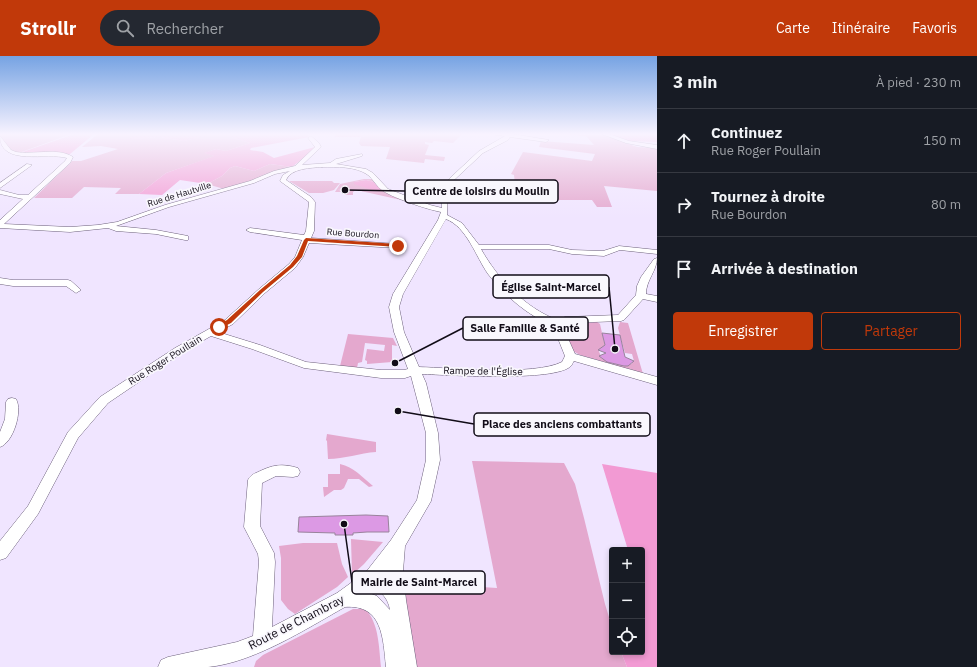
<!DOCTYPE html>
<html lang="fr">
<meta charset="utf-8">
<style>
body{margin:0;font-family:"IBM Plex Sans",sans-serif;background:#242831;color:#f1f3f6}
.controls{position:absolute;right:12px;bottom:12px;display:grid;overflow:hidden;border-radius:4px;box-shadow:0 2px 6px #0003}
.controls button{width:36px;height:36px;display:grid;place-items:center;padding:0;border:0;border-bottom:1px solid #363941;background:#171b24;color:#f1f3f6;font:20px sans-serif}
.stop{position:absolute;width:12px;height:12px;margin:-9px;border:3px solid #c1390a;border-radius:50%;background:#fff}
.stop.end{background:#c1390a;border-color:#fff;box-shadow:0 1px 4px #0008}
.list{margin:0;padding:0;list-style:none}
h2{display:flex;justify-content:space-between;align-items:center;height:52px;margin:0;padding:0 16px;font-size:17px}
h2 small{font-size:13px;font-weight:400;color:#9ea1a6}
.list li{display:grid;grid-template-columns:26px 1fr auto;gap:12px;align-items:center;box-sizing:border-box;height:64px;padding:0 16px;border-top:1px solid #363941}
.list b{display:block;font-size:15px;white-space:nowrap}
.list p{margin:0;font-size:13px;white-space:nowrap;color:#9ea1a6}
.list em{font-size:13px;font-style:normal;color:#9ea1a6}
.actions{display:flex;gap:8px;padding:12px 16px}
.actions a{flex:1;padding:9px 0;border:1px solid #c1390a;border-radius:4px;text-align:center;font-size:14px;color:#c1390a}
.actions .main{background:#c1390a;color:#fff}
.icon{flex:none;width:22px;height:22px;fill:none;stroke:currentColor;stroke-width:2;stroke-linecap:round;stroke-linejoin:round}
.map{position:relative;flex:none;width:657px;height:611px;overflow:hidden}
header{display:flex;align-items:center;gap:24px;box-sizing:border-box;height:56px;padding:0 20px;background:#c1390a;color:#fff}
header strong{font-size:19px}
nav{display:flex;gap:22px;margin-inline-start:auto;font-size:14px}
.search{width:280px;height:36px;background:#242831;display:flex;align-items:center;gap:10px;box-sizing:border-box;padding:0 14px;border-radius:22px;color:#9ea1a6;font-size:15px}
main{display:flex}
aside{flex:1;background:#171b24}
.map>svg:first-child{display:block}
.green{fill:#e4a8ce}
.forest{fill:#f29ad3}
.building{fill:#dc99e4;stroke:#99839c}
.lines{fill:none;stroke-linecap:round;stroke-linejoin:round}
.minor-casing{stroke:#6d617c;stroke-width:1}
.minor{fill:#fff;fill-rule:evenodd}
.route{fill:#c1390a}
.labels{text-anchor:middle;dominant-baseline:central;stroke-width:3.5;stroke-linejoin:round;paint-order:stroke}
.far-street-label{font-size:9px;fill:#110c17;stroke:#f9f7fd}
.street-label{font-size:10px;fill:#110c17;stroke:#f9f7fd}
.near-street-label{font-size:12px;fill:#110c17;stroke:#f9f7fd}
.leader{fill:none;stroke:#110c17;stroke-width:1.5}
.callout-dot{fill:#110c17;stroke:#f9f7fd;stroke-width:1.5}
.callout{fill:#f9f7fd;stroke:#110c17;stroke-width:1.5}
.callout-label{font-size:11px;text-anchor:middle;font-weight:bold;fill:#110c17}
</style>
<header>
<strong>Strollr</strong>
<div class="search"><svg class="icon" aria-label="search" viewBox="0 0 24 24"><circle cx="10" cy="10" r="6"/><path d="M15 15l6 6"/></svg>Rechercher</div>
<nav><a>Carte</a><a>Itinéraire</a><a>Favoris</a></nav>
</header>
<main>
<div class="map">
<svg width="657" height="611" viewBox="0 0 657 611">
<rect width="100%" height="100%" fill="#f0e5ff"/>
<g class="green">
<polygon points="0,78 71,78 19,97 12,95 0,81"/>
<polygon points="98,78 136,78 131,83 159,81 184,85 207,79 221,78 250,87 226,95 216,93 205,97 215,100 166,117 139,138 115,138 121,132 84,131 72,142 34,142 72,105 81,105 118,93 101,90 82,91"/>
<polygon points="374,78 462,78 453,87 434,85 432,87 425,86 425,88 429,89 425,99 445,101 444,105 425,103 424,107 386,103 390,91 361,90 359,87 361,81"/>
<polygon points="566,78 604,79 637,91 657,92 657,135 604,130 612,151 597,151 592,144 543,144 517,139 509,140 509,143 487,143 485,137 507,138 505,135 508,127 515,128 514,119 511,118 523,96 592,105 595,98 539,91 541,85 594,89 586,80 568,79"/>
<polygon points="270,108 292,111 290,113 224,133 207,128 222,120 230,112 235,110 254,115"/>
<polygon points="364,123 373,123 375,126 366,124 354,126 385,135 406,145 356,134 353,136 353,139 345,139 344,136 338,133 342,136 335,136 340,128"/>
<polygon points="289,125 332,125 334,127 340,127 334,134 323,137 309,137"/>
<polygon points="597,266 600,268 606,295 598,293 602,303 611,305 612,308 623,309 623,306 632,308 632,305 634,305 632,298 625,297 618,272 620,266 628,267 643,318 580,299 573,295 564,274 566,269"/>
<polygon points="348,278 393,282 397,290 392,289 392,306 367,308 367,305 365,304 367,293 384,295 385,289 365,287 362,306 358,307 357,312 340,310"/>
<path d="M327 378 376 386V396C360 397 344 403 328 403L327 385 326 384Z"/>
<polygon points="472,405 564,407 575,428 584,462 605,548 612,571 612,596 621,596 627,611 416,611 403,526 497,532"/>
<path d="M340 408C354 411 362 421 373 430L369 431 359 423H348L344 432 341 434H334L324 441 323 431H328V418H340Z"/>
<polygon points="351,483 383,486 364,508 352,519"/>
<polygon points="303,487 337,487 342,508 348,521 337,531 295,558 288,553 281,544 281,502 279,490"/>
<path d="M353 553H365C379 566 379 592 381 611H254L256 605 263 599Z"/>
</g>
<g class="forest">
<polygon points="74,78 94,78 70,98 20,97"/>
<polygon points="133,78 214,78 184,85 159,81 131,83 129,81 136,79"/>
<polygon points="221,78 374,78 361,81 335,81 336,78 308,78 309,81 251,92 250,94 263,96 274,102 315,91 314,94 292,111 270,108 254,115 235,110 230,112 222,120 207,128 180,124 162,139 139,138 166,117 214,100 204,97 216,93 226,95 250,87"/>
<polygon points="608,78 657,78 657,86 629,85"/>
<polygon points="366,124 375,126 385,135 372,134 354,128 354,126"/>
<polygon points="602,408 657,417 657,611 627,611 621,596 642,596 642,494 628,494"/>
</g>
<g class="building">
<polygon points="602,277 620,279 625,301 634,305 628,310 624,310 607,306 599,300 606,297 598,294 605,289"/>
<polygon points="366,459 388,460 389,476 367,476 353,477 353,479 335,479 335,477 298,476 299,461"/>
</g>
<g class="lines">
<defs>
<g id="minor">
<path d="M496 78H512L549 84 546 86 510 81 508 84 483 97 453 125 448 133 447 159 462 167 479 189H549L572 194 603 195 619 190 657 194V198L620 194 604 200 572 198 549 193H481C498 223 524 251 557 264L565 261 618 259 636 239 637 230 641 221 654 203 657 202C657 215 646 224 646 238L657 240V246L643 243 624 264 621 265 567 267 562 269 575 298 657 321V329L574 305C573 306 572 309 571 310 555 326 448 319 422 318L426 327 438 377 440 404 431 445 405 490 403 515 406 544 417 611H386C383 583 383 548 345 551 306 573 253 607 208 611 192 611 175 611 158 611L161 604 168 601 237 586 253 580 259 506 258 498 244 471 248 424C250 420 253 418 258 416 272 409 282 407 298 412L300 416 298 420 293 421 276 420 262 427 260 470 274 497 275 506 272 571 337 537 366 516 391 484 417 444 426 404V377L411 320 405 322H381L304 312 252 293 211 280 183 296 108 347 78 382 38 458 6 502 0 504V485L28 450 68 376 100 341 175 292 225 264 259 233 289 208 295 201 302 184 250 176 246 174 250 172 304 179 306 175 309 146 280 125 283 119 290 115 275 118 254 127 169 151 116 170 156 174 188 180V184H185L156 178 116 175 108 172 70 176 0 172V164L23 143 0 138V134L19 139H28L65 105 67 102C48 96 0 111 0 80L11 94 16 96C33 99 58 91 73 101L70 107 4 168 70 171 98 169 117 166 165 149 250 125 274 115 295 110 315 91 308 82 311 80 319 87 321 91 302 109 330 107 336 103 362 98V100L336 108 366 113 373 117 388 133 430 149 442 152V133L449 123 479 95 505 80 496 79ZM322 111C336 111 356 110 368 119 373 123 377 131 383 135 396 143 426 153 441 156L438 164 393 238 389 251 394 276 408 313 404 314H381L306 306 260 289 218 276 233 268 265 237 295 212 303 201 309 187 398 192 402 190 398 188 311 182 314 175 315 146 311 141 286 124C291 112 311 112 322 111ZM446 163C467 171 476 201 488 218 505 240 527 259 553 270L565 300 562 306C534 320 453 312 419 311L404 276 399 251 403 238ZM387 515V522L384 520ZM373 531C382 537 388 542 390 554L377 540 366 536Z"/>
<polygon points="602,78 609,78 629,85 657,89 657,93 626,87"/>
<polygon points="27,108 32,109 0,132 0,127"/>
<polygon points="0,222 13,224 68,224 71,225 81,234 76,237 66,230 13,230 0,228"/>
<path d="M12 342 16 343C23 355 13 387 0 391V376L5 363 6 346 8 343Z"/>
</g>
</defs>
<use href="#minor" class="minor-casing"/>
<use href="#minor" class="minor"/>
</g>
<linearGradient id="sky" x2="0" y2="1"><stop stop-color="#76a3e3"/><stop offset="0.48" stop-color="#f8f3ff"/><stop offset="1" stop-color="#f8f3ff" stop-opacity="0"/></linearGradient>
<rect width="657" height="163" fill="url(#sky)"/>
<polygon class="route" points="306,182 398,188 400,190 398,191 308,185 302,201 293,211 263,236 231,267 221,272 217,272 217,270 227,264 260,234 290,209 297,200 304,184"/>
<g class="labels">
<g class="far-street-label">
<text transform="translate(179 138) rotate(-17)">Rue de Hautville</text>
<text transform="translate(353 177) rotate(4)">Rue Bourdon</text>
</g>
<g class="street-label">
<text transform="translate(165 304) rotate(-32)">Rue Roger Poullain</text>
<text transform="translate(483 315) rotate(1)">Rampe de l'Église</text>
</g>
<g class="near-street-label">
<text transform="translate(296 566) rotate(-27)">Route de Chambray</text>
</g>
</g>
<path class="leader" d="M345 134L405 135M615 293L609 231M395 307L463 272M398 355L474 368M344 468L352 526"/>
<g class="callout-dot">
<circle cx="345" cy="134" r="4"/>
<circle cx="615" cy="293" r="4"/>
<circle cx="395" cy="307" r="4"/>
<circle cx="398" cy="355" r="4"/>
<circle cx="344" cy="468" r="4"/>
</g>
<g class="callout">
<rect x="405" y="124" width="153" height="23" rx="4"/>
<rect x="493" y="219" width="116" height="23" rx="4"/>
<rect x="463" y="261" width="125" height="23" rx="4"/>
<rect x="474" y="357" width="176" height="23" rx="4"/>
<rect x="352" y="515" width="133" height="23" rx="4"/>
</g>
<g class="callout-label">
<text x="481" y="139">Centre de loisirs du Moulin</text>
<text x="551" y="235">Église Saint-Marcel</text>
<text x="525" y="276">Salle Famille &amp; Santé</text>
<text x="562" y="372">Place des anciens combattants</text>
<text x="419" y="530">Mairie de Saint-Marcel</text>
</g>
</svg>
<div class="controls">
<button>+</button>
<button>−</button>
<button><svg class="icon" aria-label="locate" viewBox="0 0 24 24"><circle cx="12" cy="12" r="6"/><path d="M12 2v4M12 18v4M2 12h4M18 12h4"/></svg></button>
</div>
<div class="stop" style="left:219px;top:271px"></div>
<div class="stop end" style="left:398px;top:190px"></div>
</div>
<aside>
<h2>3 min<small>À pied · 230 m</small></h2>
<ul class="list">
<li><svg class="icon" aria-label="ahead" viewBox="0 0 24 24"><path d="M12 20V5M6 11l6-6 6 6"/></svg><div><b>Continuez</b><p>Rue Roger Poullain</p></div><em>150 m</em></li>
<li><svg class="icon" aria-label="right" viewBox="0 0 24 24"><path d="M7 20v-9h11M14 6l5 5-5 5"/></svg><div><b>Tournez à droite</b><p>Rue Bourdon</p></div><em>80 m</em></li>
<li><svg class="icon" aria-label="arrive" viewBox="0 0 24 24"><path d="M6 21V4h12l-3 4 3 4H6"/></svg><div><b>Arrivée à destination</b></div></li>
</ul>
<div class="actions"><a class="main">Enregistrer</a><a>Partager</a></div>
</aside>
</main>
